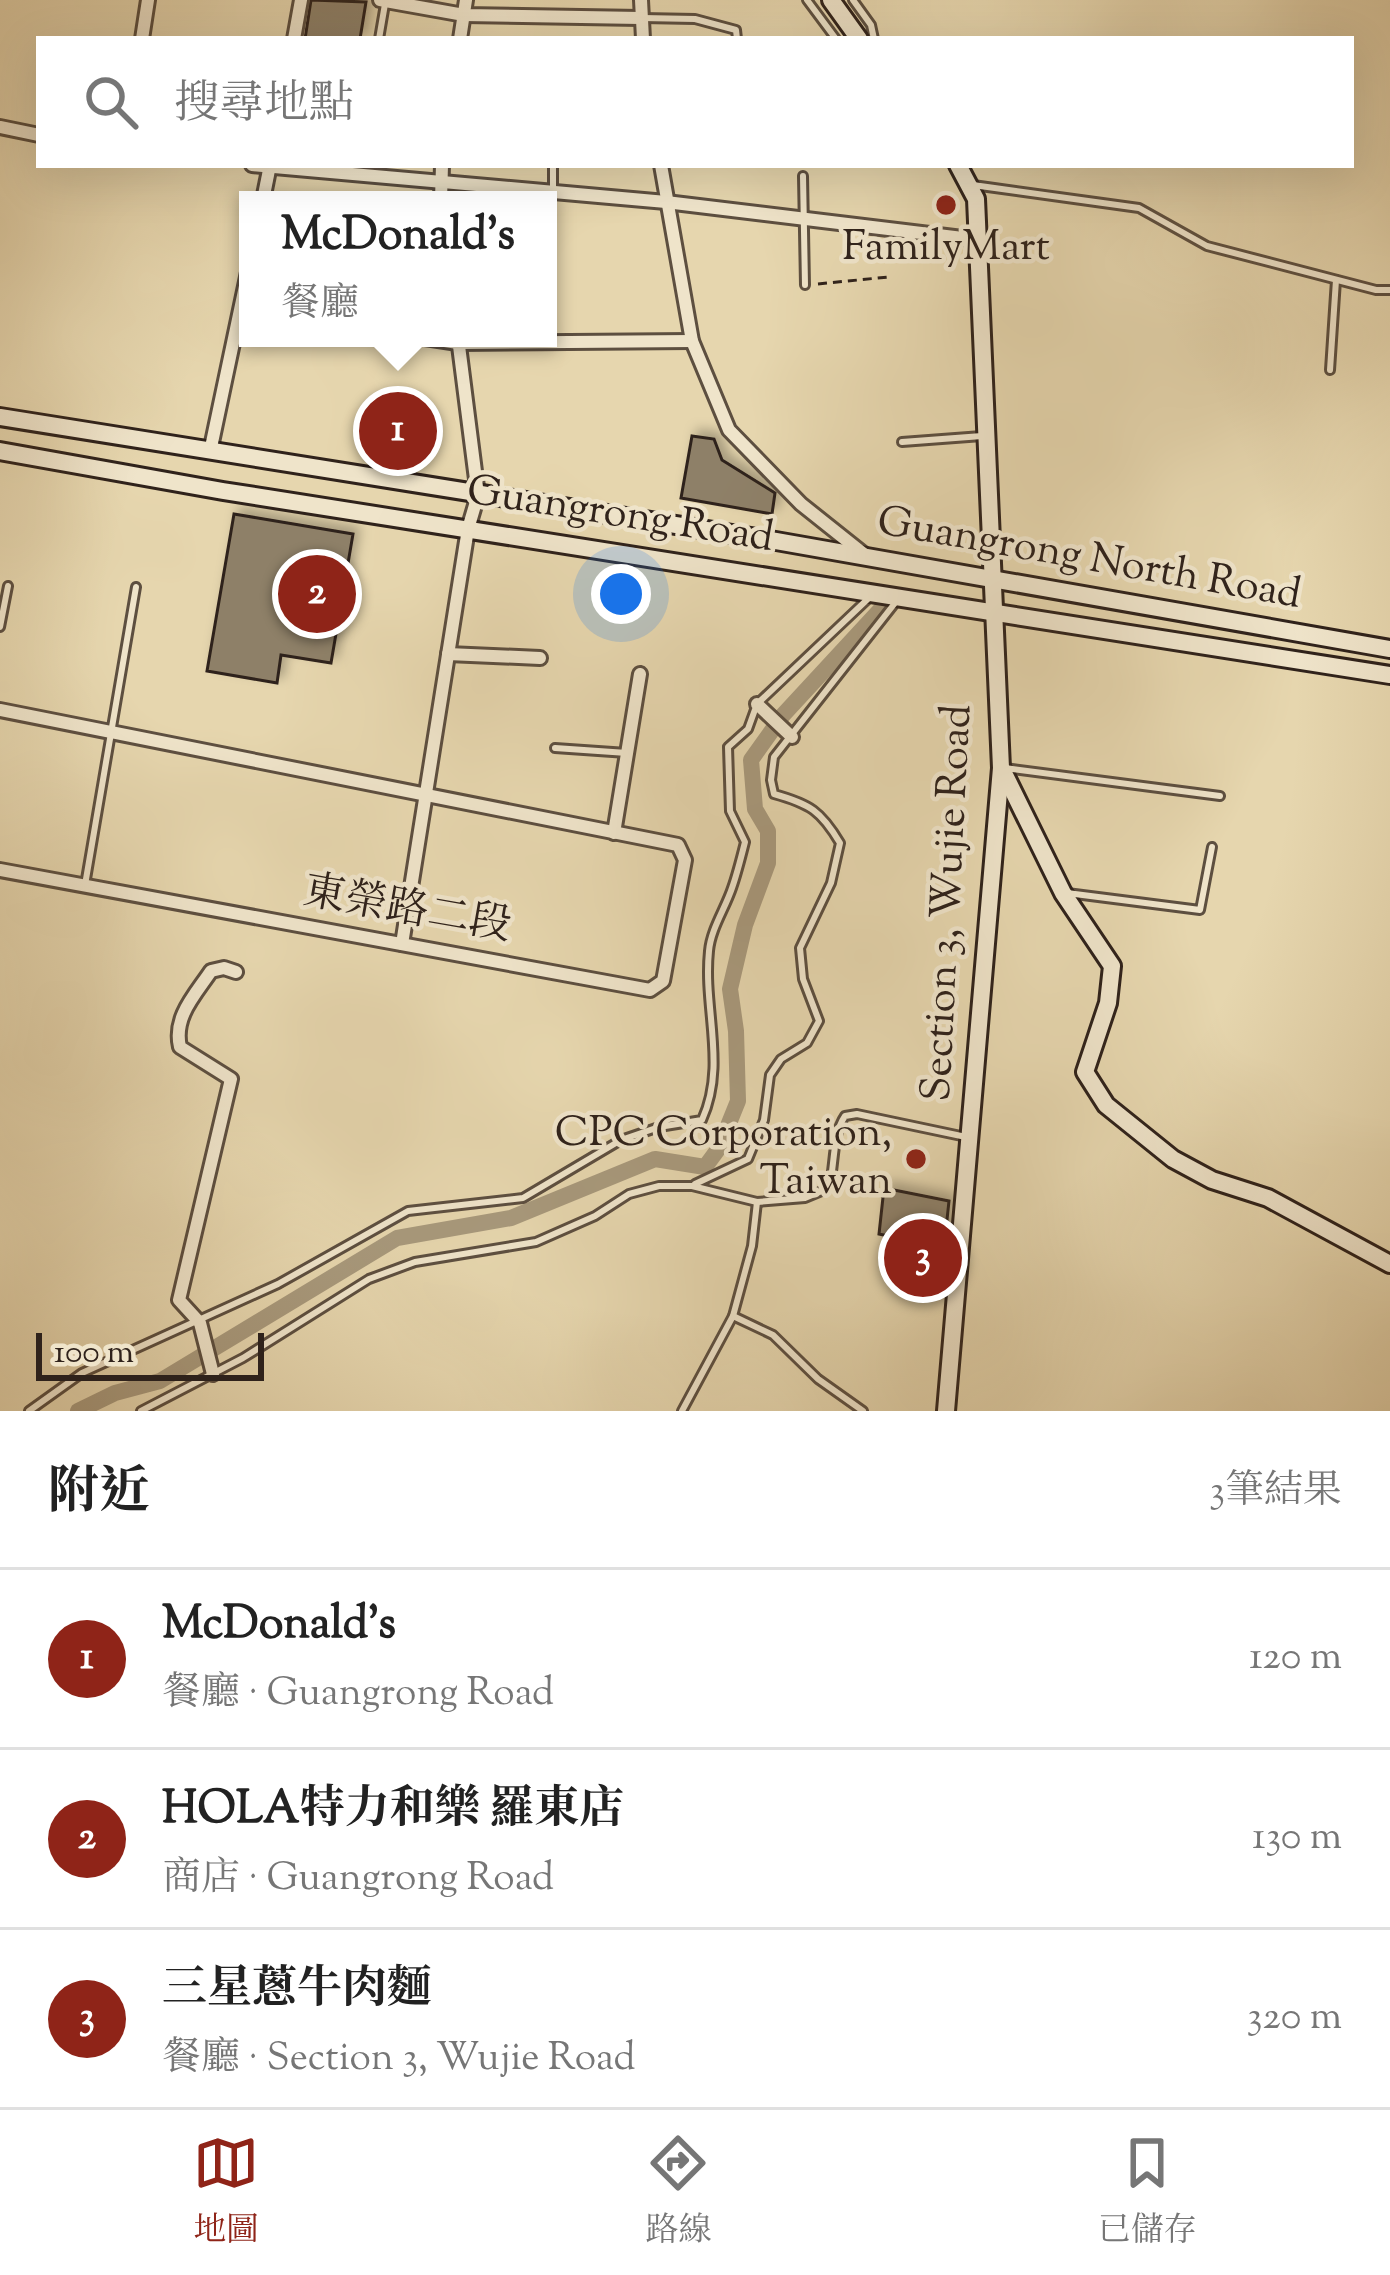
<!DOCTYPE html>
<html lang="zh-TW">
<meta charset="utf-8">
<style>
body{margin:0;font-family:"Sorts Mill Goudy","Noto Serif TC",serif;background:#f2f2f2;color:#222}
.scale{position:absolute;left:36px;bottom:30px;width:228px;box-sizing:border-box;padding-left:12px;border:6px solid #2f221b;border-top:0;font-size:33px;line-height:42px;white-space:nowrap;color:#2f221b;-webkit-text-stroke:9px #efe4ca;paint-order:stroke}
.you{position:absolute;left:621px;top:594px;width:42px;height:42px;margin:-30px;border:9px solid #fff;border-radius:50%;background:#1a73e8;box-shadow:0 0 0 18px #1a73e833}
.badge{display:grid;place-items:center;width:78px;height:78px;border-radius:50%;background:#8f2418;color:#fff;font-size:39px;font-weight:700}
.pin{position:absolute;translate:-50% -50%;border:6px solid #fff;box-shadow:0 3px 12px #0006}
.popup{position:absolute;left:239px;top:191px;width:318px;height:156px;box-sizing:border-box;display:grid;place-content:center;border-radius:0px;background:#fff;filter:drop-shadow(0 3px 9px #0005);font-size:39px;white-space:nowrap;color:#767676}
.popup b{font-size:45px;color:#222}
.popup::after{content:'';position:absolute;left:50%;top:100%;margin-left:-24px;border:24px solid transparent;border-top-color:#fff}
.list{margin:0;padding:0;list-style:none}
h2{display:flex;justify-content:space-between;align-items:center;height:156px;margin:0;padding:0 48px;font-size:51px}
h2 small{font-size:39px;font-weight:400;color:#767676}
.list li{display:grid;grid-template-columns:78px 1fr auto;gap:36px;align-items:center;box-sizing:border-box;height:180px;padding:0 48px;border-top:3px solid #e0e0e0}
.list b{display:block;font-size:45px;white-space:nowrap}
.list p{margin:0;font-size:39px;white-space:nowrap;color:#767676}
.list em{font-size:39px;font-style:normal;color:#767676}
.icon{flex:none;width:66px;height:66px;fill:none;stroke:currentColor;stroke-width:2;stroke-linecap:round;stroke-linejoin:round}
.map{position:relative;flex:none;width:1390px;height:1411px;overflow:hidden}
.search{position:absolute;background:#fff;box-shadow:0 12px 48px #0002;left:36px;right:36px;top:36px;height:132px;display:flex;align-items:center;gap:30px;box-sizing:border-box;padding:0 42px;border-radius:0px;color:#767676;font-size:45px}
.sheet{height:696px;background:#fff}
nav{display:flex;justify-content:space-around;align-items:center;box-sizing:border-box;height:168px;border-top:3px solid #e0e0e0;background:#fff;font-size:33px;color:#767676}
nav a{display:grid;justify-items:center;gap:6px}
nav .on{color:#8f2418}
.map>svg:first-child{display:block}
.lines{fill:none;stroke-linecap:round;stroke-linejoin:round}
.canal{stroke:#a8997c;stroke-width:16}
.building{fill:#8e8067;stroke:#2f221b;stroke-width:3;filter:url(#shadow)}
.lane-casing{stroke:#5d4f40;stroke-width:12}
.street-casing{stroke:#5d4f40;stroke-width:18}
.secondary-casing{stroke:#2f221b;stroke-width:22}
.path{stroke:#2f221b;stroke-width:3;stroke-dasharray:9 6;stroke-linecap:butt}
.lane{stroke:#efe4ca;stroke-width:6}
.street{stroke:#efe4ca;stroke-width:12}
.secondary{stroke:#efe4ca;stroke-width:16}
.poi-dot{fill:#8f2418;stroke:#efe4ca;stroke-width:4.5}
.labels{text-anchor:middle;dominant-baseline:central;stroke-width:9;stroke-linejoin:round;paint-order:stroke}
.poi-label{font-size:42px;fill:#2f221b;stroke:#efe4ca}
.street-label{font-size:42px;fill:#2f221b;stroke:#efe4ca}
</style>
<div class="map">
<svg width="1390" height="1411" viewBox="0 0 1390 1411">
<defs>
<filter id="shadow"><feDropShadow dx="6" dy="-6" stdDeviation="6" flood-color="#0004"/></filter>
</defs>
<rect width="100%" height="100%" fill="#e6d6ae"/>
<filter id="stains"><feTurbulence type="fractalNoise" baseFrequency=".00167" numOctaves="4"/><feColorMatrix values="0 0 0 0 .2 0 0 0 0 .09 0 0 0 0 .02 0 0 0 .5 -.17"/></filter>
<radialGradient id="worn" r=".72"><stop offset=".6" stop-color="#630" stop-opacity="0"/><stop offset="1" stop-color="#630" stop-opacity=".3"/></radialGradient>
<g class="lines">
<polyline class="canal" points="78,1411 115,1393 160,1381 397,1238 511,1218 655,1159 705,1167 719,1148 738,1101 736,1031 730,989 745,925 768,863 768,831 755,809 751,760 783,715 881,609"/>
</g>
<g class="building">
<polygon points="311,0 366,2 360,39 305,39"/>
<polygon points="383,409 420,415 414,452 377,446"/>
<polygon points="692,436 714,439 722,460 775,493 772,514 681,498"/>
<polygon points="234,514 353,534 331,663 281,655 277,683 207,671"/>
<polygon points="884,1188 949,1201 944,1248 879,1234"/>
</g>
<g class="lines">
<defs>
<g id="lane">
<polyline points="807,0 836,39"/>
<polyline points="853,0 871,25 874,39"/>
<polyline points="642,18 695,19 736,30 737,39"/>
<polyline points="379,39 385,4"/>
<polyline points="553,165 553,190"/>
<polyline points="803,176 805,285"/>
<polyline points="973,185 1139,208 1207,246 1376,290 1390,290"/>
<polyline points="1330,370 1336,280"/>
<polyline points="902,442 982,436"/>
<polyline points="0,627 8,586"/>
<polyline points="555,748 627,753"/>
<polyline points="1005,768 1220,796"/>
<polyline points="85,885 136,587"/>
<polyline points="1067,893 1200,910 1212,847"/>
<path d="M695 1184 748 1159 764 1120 770 1075 781 1059 807 1043 819 1021 803 979 800 948 831 883 840 843C821 811 810 804 774 794L771 780 774 757 895 603"/>
<polyline points="733,1316 773,1335 818,1379 863,1411"/>
<path d="M29 1411 82 1373 278 1284 408 1211 523 1198 621 1140 659 1127 702 1120C727 1065 703 1009 709 951 711 929 725 909 732 888 737 874 741 858 745 842L730 811 728 747 748 729 757 704 872 595"/>
<path d="M141 1411 243 1358 369 1279 415 1262 536 1242 595 1216 629 1194 659 1186H692L757 1202 805 1198 829 1188C835 1166 832 1135 845 1116L857 1114 966 1137"/>
<polyline points="682,1411 733,1316 752,1246 757,1202"/>
</g>
<g id="street">
<polyline points="380,0 464,15 640,18"/>
<polyline points="641,0 643,39"/>
<polyline points="142,39 148,0"/>
<polyline points="294,39 301,0"/>
<polyline points="460,39 466,0"/>
<polyline points="0,127 39,135"/>
<polyline points="252,165 666,202 979,240"/>
<polyline points="661,165 692,341 729,430 801,504 865,555"/>
<polyline points="263,200 270,165"/>
<polyline points="441,200 442,165"/>
<polyline points="425,338 458,343 692,341"/>
<polyline points="210,452 248,272"/>
<polyline points="448,654 540,658"/>
<polyline points="757,704 792,737"/>
<polyline points="0,710 678,845 685,860 663,981 650,990 0,870"/>
<polyline points="614,833 640,674"/>
<polyline points="402,944 468,529 478,495 458,338"/>
<path d="M213 1374 200 1323 179 1300 231 1079 180 1047C173 1017 195 995 211 971L224 968 236 972"/>
</g>
<g id="secondary">
<polyline points="831,0 859,39"/>
<polyline points="0,417 776,541 1390,649"/>
<polyline points="0,451 223,491 1390,675"/>
<polyline points="1003,771 1063,893 1112,966 1108,1003 1085,1072 1106,1105 1173,1159 1212,1180 1268,1198 1390,1264"/>
<polyline points="946,1411 1001,768 976,199 958,165"/>
</g>
</defs>
<use href="#lane" class="lane-casing"/>
<use href="#street" class="street-casing"/>
<use href="#secondary" class="secondary-casing"/>
<polyline class="path" points="818,284 888,277"/>
<use href="#lane" class="lane"/>
<use href="#street" class="street"/>
<use href="#secondary" class="secondary"/>
</g>
<g class="poi-dot">
<circle cx="946" cy="205" r="12"/>
<circle cx="916" cy="1159" r="12"/>
</g>
<g class="labels">
<g class="poi-label">
<text x="946" y="249">FamilyMart</text>
<text x="892" y="1135" text-anchor="end">CPC Corporation,<tspan x="892" dy="48">Taiwan</tspan></text>
</g>
<g class="street-label">
<text transform="translate(620 516) rotate(9)">Guangrong Road</text>
<text transform="translate(1089 560) rotate(10)">Guangrong North Road</text>
<text transform="translate(949 903) rotate(-87)">Section 3, Wujie Road</text>
<text transform="translate(407 911) rotate(10)">東榮路二段</text>
</g>
</g>
<rect width="100%" height="100%" filter="url(#stains)"/>
<rect width="100%" height="100%" fill="url(#worn)"/>
</svg>
<div class="scale">100 m</div>
<div class="you"></div>
<div class="pin badge" style="left:398px;top:431px">1</div>
<div class="popup"><b>McDonald's</b>餐廳</div>
<div class="pin badge" style="left:317px;top:594px">2</div>
<div class="pin badge" style="left:923px;top:1258px">3</div>
<div class="search"><svg class="icon" aria-label="search" viewBox="0 0 24 24"><circle cx="10" cy="10" r="6"/><path d="M15 15l6 6"/></svg>搜尋地點</div>
</div>
<section class="sheet">
<h2>附近<small>3筆結果</small></h2>
<ul class="list">
<li><span class="badge">1</span><div><b>McDonald's</b><p>餐廳 · Guangrong Road</p></div><em>120 m</em></li>
<li><span class="badge">2</span><div><b>HOLA特力和樂 羅東店</b><p>商店 · Guangrong Road</p></div><em>130 m</em></li>
<li><span class="badge">3</span><div><b>三星蔥牛肉麵</b><p>餐廳 · Section 3, Wujie Road</p></div><em>320 m</em></li>
</ul>
</section>
<nav>
<a class="on"><svg class="icon" aria-label="map" viewBox="0 0 24 24"><path d="M3 6l6-2 6 2 6-2v14l-6 2-6-2-6 2zM9 4v14M15 6v14"/></svg>地圖</a>
<a><svg class="icon" aria-label="directions" viewBox="0 0 24 24"><path d="M12 3l9 9-9 9-9-9zM9 14v-3h6M13 9l2 2-2 2"/></svg>路線</a>
<a><svg class="icon" aria-label="saved" viewBox="0 0 24 24"><path d="M7 4h10v16l-5-4-5 4z"/></svg>已儲存</a>
</nav>
